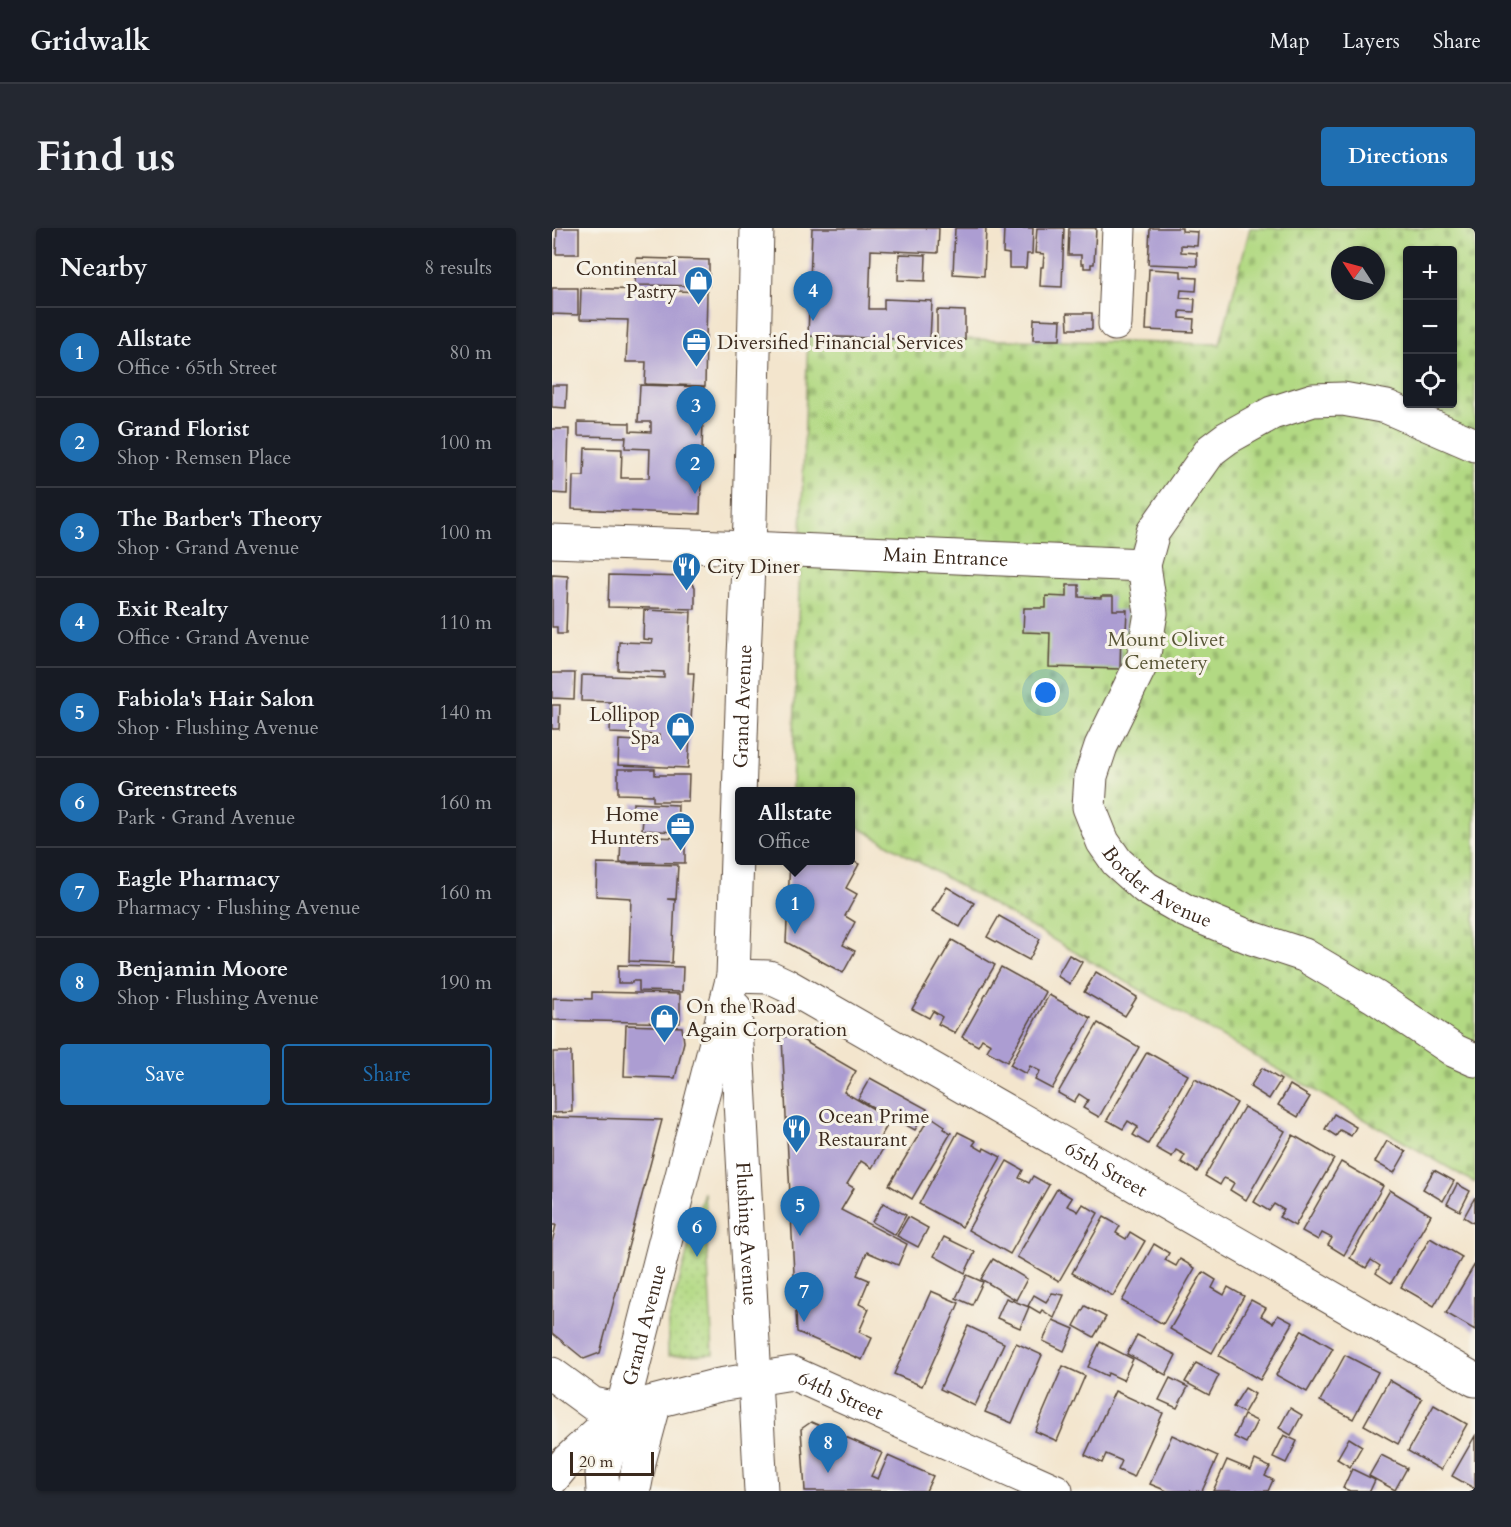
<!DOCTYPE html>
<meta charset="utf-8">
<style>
body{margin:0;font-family:Cardo,serif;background:#242831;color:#f1f3f6}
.controls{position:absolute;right:18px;top:18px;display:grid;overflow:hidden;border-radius:6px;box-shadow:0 2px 4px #0004}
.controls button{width:54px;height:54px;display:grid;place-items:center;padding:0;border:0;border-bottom:2px solid #363941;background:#171b24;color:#f1f3f6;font:30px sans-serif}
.compass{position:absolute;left:779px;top:18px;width:54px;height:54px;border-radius:50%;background:#171b24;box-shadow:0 2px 4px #0004;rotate:306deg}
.scale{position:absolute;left:18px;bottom:15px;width:84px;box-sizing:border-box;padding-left:6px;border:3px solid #3b2a1e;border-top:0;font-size:16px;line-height:21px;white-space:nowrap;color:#3b2a1e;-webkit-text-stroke:4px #f7f3e8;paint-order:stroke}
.you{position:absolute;left:494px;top:465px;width:21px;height:21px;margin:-15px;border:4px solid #fff;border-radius:50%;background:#1a73e8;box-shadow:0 0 0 9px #1a73e833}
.badge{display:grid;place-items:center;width:39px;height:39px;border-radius:50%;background:#1f6fb2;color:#fff;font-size:20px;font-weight:700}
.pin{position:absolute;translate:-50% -50px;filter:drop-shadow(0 2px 3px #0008)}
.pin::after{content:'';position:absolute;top:32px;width:21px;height:18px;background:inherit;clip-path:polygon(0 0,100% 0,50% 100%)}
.popup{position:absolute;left:183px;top:559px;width:120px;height:78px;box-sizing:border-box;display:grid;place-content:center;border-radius:6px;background:#171b24;filter:drop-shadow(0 2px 4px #0005);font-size:20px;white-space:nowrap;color:#9ea1a6}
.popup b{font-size:22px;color:#f1f3f6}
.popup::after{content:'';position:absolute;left:50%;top:100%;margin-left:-12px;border:12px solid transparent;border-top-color:#171b24}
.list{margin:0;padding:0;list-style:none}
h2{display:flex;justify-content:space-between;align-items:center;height:78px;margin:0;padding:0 24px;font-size:26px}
h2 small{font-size:20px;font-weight:400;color:#9ea1a6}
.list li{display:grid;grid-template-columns:39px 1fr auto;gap:18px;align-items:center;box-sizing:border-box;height:90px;padding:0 24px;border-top:2px solid #363941}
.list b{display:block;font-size:22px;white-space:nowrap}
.list p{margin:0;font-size:20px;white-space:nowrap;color:#9ea1a6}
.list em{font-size:20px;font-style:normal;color:#9ea1a6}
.actions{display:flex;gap:12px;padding:18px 24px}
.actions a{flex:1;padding:14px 0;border:2px solid #1f6fb2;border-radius:6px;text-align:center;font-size:21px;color:#1f6fb2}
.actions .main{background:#1f6fb2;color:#fff}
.icon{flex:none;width:33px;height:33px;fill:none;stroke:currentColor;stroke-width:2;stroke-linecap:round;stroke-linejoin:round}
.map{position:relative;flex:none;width:923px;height:1263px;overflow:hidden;border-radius:6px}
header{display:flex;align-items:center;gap:36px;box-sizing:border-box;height:84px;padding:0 30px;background:#171b24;border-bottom:2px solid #363941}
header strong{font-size:28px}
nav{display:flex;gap:33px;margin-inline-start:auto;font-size:21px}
.intro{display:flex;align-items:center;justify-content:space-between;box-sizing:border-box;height:144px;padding:0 36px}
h1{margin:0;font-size:42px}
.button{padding:15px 27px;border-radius:6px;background:#1f6fb2;color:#fff;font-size:21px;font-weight:700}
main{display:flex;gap:36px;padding:0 36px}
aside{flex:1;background:#171b24;border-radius:6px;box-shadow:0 2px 4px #0004}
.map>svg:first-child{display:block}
.cemetery{fill:url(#cemetery-stones);stroke:#768250;stroke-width:1.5;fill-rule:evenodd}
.park{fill:url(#park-dots);stroke:#768250;stroke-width:1.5}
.building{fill:#ac9dd2}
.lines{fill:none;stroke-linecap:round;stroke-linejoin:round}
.minor-casing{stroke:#574638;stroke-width:35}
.major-casing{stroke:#574638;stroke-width:35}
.minor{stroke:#fff;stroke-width:33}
.major{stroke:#fff;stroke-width:33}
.labels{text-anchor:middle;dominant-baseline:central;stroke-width:6;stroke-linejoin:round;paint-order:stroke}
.poi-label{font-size:20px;fill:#3b2a1e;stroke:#f7f3e8;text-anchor:start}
.street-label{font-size:20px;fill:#3b2a1e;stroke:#f7f3e8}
.park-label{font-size:20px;fill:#595637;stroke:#f7f3e8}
</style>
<header>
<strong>Gridwalk</strong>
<nav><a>Map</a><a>Layers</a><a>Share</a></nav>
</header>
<div class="intro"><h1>Find us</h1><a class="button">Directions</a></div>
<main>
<aside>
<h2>Nearby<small>8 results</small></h2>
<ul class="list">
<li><span class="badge">1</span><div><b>Allstate</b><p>Office · 65th Street</p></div><em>80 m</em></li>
<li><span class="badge">2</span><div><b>Grand Florist</b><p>Shop · Remsen Place</p></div><em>100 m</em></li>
<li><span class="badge">3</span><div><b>The Barber's Theory</b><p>Shop · Grand Avenue</p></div><em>100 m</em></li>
<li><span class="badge">4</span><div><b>Exit Realty</b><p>Office · Grand Avenue</p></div><em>110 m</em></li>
<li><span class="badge">5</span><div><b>Fabiola's Hair Salon</b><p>Shop · Flushing Avenue</p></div><em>140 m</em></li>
<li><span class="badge">6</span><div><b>Greenstreets</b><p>Park · Grand Avenue</p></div><em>160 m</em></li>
<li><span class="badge">7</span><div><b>Eagle Pharmacy</b><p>Pharmacy · Flushing Avenue</p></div><em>160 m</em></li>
<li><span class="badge">8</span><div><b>Benjamin Moore</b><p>Shop · Flushing Avenue</p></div><em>190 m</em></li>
</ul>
<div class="actions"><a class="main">Save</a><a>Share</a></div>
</aside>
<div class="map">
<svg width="923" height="1263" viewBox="0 0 923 1263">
<defs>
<pattern id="cemetery-stones" width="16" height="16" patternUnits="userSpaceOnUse" patternTransform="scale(1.5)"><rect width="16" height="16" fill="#b2d983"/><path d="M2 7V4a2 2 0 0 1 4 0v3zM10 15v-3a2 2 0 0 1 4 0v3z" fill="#9aba71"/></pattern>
<pattern id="park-dots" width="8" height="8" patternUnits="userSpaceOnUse" patternTransform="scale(1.5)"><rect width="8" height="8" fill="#b2d983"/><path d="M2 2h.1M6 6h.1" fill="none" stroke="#9aba71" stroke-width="1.8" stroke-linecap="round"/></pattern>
</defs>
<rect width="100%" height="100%" fill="#f7f3e8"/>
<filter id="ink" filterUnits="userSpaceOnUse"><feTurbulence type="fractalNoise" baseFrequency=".0167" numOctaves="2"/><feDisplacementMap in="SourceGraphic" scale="12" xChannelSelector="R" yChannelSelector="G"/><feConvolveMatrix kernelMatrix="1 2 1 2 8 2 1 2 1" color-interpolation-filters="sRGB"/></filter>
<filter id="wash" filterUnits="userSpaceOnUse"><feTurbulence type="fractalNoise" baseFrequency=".008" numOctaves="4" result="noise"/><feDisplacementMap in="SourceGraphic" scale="24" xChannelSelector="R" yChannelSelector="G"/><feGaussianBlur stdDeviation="1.35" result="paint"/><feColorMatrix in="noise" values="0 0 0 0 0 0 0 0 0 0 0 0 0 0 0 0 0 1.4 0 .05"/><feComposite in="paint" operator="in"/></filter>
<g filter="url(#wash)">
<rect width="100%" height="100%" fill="#f3e5cd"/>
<path class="cemetery" d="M698 0H923V955L299 595 298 564H243L240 562 256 108 668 116ZM856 22H900V176H856ZM788 27H824V63H788Z"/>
<polygon class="park" points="152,964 161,1126 116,1128 116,1094"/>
<g id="blocks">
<g class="building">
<polygon points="5,0 27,0 27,26 4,26"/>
<polygon points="260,0 387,0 386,25 319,22 317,81 332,81 332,71 380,73 378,112 256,108"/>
<polygon points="403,0 434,0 432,48 401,46"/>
<polygon points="452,0 481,0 480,26 475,26 474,40 457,40 457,26 451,25"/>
<polygon points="485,0 512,0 510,59 488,58 489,39 491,39 492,26 483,25"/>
<polygon points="517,0 544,0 542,36 539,36 539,40 532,40 532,36 529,36 529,27 516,27"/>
<polygon points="598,0 630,0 630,3 646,4 645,18 629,17 629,24 645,25 645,38 596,36"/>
<polygon points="347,26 374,27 373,53 346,52"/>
<polygon points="84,30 157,32 157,58 83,57"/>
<polygon points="597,41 629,43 629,49 645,50 644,63 629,62 628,70 643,71 642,84 628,83 628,90 642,91 641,104 594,102"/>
<polygon points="0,60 26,60 26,87 0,86"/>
<polygon points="29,60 155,64 153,158 93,156 94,134 74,134 76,92 28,91"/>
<polygon points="385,82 413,83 413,112 385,112"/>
<polygon points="515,85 540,85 540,101 516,101"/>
<polygon points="482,91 509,92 508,112 481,112"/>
<polygon points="0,157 15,157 14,180 0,179"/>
<polygon points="88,157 152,159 148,286 20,281 21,248 32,248 33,220 70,221 69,250 97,250 98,221 73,220 74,209 26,208 26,194 78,195 78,203 99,204 99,194 86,194"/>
<polygon points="0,201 17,201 15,266 0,265"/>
<polygon points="0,347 16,348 14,406 5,406 5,399 0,399"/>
<polygon points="57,347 136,349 143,359 143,381 56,379"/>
<polygon points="515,357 527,357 527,369 549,370 549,368 561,368 561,382 575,382 574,403 569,403 568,441 497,439 498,405 471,404 472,380 494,380 494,368 515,369"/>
<polygon points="92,382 139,384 136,445 142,445 136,540 66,537 67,512 107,514 107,507 58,505 59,474 29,473 30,447 112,450 112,444 66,442 67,414 100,415 101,412 91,411"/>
<polygon points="0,445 23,445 22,471 0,470"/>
<polygon points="0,477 8,477 7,501 0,501"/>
<polygon points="66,541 103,541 103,547 137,547 136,573 101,573 101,567 66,566"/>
<polygon points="81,575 126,577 125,604 90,602 91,591 80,590"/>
<polygon points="69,608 133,610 133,635 68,634"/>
<polygon points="298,632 307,636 294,660 305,666 293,688 303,694 291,717 303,723 291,745 234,714 238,633"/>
<polygon points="45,635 126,637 124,671 115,671 123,672 120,735 77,733 79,670 44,668"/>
<polygon points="395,659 422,675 408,699 380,683"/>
<polygon points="447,688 488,711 477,732 435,709"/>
<polygon points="400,712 443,737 403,805 386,796 390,789 386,786 381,783 377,790 360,781"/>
<polygon points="517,727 530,734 518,756 505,748"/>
<polygon points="66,737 131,739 130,764 87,763 87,753 80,753 80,755 66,755"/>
<polygon points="449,739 494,764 455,834 435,823 439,816 430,811 426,818 410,809"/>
<polygon points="544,744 585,769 573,788 532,764"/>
<polygon points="40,764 128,766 128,795 1,792 1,770 40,771"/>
<polygon points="497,767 539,790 500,861 483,852 488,843 478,838 474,846 458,837"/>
<polygon points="546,795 587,819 547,889 531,880 536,872 527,866 522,874 506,865"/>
<polygon points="74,797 130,799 132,814 123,850 72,848"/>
<polygon points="240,806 304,843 292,864 339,891 326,913 333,917 320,940 309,933 295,956 302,960 289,982 355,1016 346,1037 315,1024 305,1047 317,1052 307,1076 317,1081 307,1104 320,1110 310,1132 245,1104 230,810"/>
<polygon points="1,824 19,824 20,884 2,885"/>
<polygon points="595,824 636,847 596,916 581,907 586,899 576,893 571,901 555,892"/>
<polygon points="710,840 729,852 717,871 698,859"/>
<polygon points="318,850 375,881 363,902 306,871"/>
<polygon points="643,851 685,875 645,944 629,934 633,927 624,922 620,929 604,920"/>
<polygon points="738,857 758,869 746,889 726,877"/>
<polygon points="692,879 733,903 694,972 678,962 682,955 677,952 672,950 668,957 653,948"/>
<polygon points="782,886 804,899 799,908 788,902 784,908 773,901"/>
<polygon points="378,888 393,898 392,901 399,905 360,971 337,957"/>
<polygon points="0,889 110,892 48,1125 32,1131 0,1105 0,1014 4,997 0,997"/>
<polygon points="406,904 424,913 421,917 431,923 432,920 449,929 410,999 367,976"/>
<polygon points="741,907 782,931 743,998 727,989 732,982 722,976 717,983 702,974"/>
<polygon points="835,913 854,924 842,945 823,934"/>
<polygon points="455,933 471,942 467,950 477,955 481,948 497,957 458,1026 416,1002"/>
<polygon points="789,934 831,958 792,1027 776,1017 780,1010 770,1005 766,1012 750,1003"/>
<polygon points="882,942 902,953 891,973 871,961"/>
<polygon points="905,956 918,963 908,983 895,976"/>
<polygon points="505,961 520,970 515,978 522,981 526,984 531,976 546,985 507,1053 465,1029"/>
<polygon points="838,962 879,987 839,1055 824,1045 828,1038 819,1032 814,1040 798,1030"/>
<polygon points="923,969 923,996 912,989"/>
<polygon points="331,975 354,987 343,1007 320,994"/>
<polygon points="356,989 376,1000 366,1019 345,1008"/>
<polygon points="552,989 568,998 564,1005 574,1011 578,1004 593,1013 561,1068 520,1045"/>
<polygon points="392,1009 423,1024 413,1045 382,1028"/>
<polygon points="878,1010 910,1029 882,1078 849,1059"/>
<polygon points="602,1016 617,1025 613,1032 624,1038 628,1031 643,1040 611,1096 570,1073"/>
<polygon points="441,1031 475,1051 464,1072 429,1051"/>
<polygon points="923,1036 923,1102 894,1085"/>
<polygon points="651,1044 664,1052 660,1060 667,1064 672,1067 676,1059 692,1068 660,1125 618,1101"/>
<polygon points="415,1047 431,1054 420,1077 404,1070"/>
<polygon points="379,1063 407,1075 370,1158 342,1146"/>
<polygon points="500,1065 512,1067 502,1090 490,1082 488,1085 476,1078 482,1067 494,1074"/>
<polygon points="454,1070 477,1079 468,1100 445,1090"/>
<polygon points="699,1072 714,1080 709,1088 721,1095 726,1087 741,1095 708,1152 667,1128"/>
<polygon points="533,1078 554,1089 542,1109 522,1098"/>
<polygon points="501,1092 522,1101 512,1123 491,1113"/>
<polygon points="416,1098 452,1115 423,1178 388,1161"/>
<polygon points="750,1102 781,1120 755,1164 724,1147"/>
<polygon points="585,1107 624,1127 614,1147 575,1126"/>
<polygon points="548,1114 581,1131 571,1152 556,1145 555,1148 536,1139"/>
<polygon points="464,1115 490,1127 460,1195 433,1184"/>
<polygon points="793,1127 826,1144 801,1191 768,1173"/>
<polygon points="644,1135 667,1147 657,1167 633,1154"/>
<polygon points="511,1138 533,1148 505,1213 483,1203"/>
<polygon points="618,1150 636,1159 625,1180 607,1172"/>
<polygon points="837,1152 870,1171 846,1216 812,1197"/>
<polygon points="693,1160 703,1166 692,1185 681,1179"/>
<polygon points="563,1163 611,1185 582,1249 566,1242 570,1233 554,1226 550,1235 533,1227"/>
<polygon points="882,1177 915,1196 889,1242 856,1223"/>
<polygon points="738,1180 750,1187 739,1207 727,1200"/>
<polygon points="692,1187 705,1193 694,1215 682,1209"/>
<polygon points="259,1194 330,1225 319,1248 326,1251 336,1228 381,1248 374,1263 253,1263 249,1201"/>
<polygon points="620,1207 666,1228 650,1263 615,1263 598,1256"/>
<polygon points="732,1207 745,1213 734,1235 721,1229"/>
<polygon points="923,1208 923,1261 900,1248"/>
<polygon points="797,1210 810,1218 798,1239 785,1231"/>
<polygon points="829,1227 855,1240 843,1262 817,1248"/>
<polygon points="675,1232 699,1242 703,1232 718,1239 713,1248 721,1252 716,1263 661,1263"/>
<polygon points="800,1241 823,1252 818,1263 798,1263 791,1260"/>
</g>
</g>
</g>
<g filter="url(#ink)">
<use href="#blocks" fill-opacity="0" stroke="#574638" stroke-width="1.5"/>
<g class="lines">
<defs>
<g id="minor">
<polyline points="563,96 567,0"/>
<path id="s1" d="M923 217 835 179 791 171 761 172 720 185 675 210 659 222 601 304 592 337 599 385 591 432 549 518 539 548 537 579 551 614 565 634 594 660 634 683 700 710 752 727 823 769 903 823 923 832"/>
<path id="s2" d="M0 313 197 320 592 337"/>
<path id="s3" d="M181 748 217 749 234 757 923 1152"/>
<path id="s4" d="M0 1146 41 1176 70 1182 167 1157 240 1145 504 1263"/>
<polyline points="0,1251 15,1233 70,1182"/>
</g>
<g id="major">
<path id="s5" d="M183 780 209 1263"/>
<path id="s6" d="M51 1263 50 1245 70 1182 181 748 191 451 198 292 205 0"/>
<polyline points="81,1263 83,1257 88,1230 103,1174"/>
</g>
</defs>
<use href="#minor" class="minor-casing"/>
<use href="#major" class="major-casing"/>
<use href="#minor" class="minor"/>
<use href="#major" class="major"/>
</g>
</g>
<defs>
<symbol id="shop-pin" viewBox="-11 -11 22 30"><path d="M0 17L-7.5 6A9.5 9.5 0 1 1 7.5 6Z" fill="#1f6fb2" stroke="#f7f3e8"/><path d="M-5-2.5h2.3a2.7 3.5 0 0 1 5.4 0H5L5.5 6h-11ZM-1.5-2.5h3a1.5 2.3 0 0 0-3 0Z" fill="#fff"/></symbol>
<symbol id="office-pin" viewBox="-11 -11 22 30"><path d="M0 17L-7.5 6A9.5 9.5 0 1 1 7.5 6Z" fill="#1f6fb2" stroke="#f7f3e8"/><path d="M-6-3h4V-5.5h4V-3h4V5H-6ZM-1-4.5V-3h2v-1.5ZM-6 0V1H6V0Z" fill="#fff"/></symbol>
<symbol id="restaurant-pin" viewBox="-11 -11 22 30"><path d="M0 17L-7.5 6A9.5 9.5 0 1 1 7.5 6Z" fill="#1f6fb2" stroke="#f7f3e8"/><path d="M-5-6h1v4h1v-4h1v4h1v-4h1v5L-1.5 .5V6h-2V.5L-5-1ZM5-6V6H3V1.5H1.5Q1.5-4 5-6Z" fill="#fff"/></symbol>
</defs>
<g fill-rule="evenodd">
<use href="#shop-pin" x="130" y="36" width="33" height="45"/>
<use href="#office-pin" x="128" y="98" width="33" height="45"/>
<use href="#restaurant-pin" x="118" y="322" width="33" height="45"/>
<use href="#shop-pin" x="112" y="482" width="33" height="45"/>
<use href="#office-pin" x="112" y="582" width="33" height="45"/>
<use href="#shop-pin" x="96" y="774" width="33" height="45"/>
<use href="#restaurant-pin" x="228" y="884" width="33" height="45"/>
</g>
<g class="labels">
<g class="poi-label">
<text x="125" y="40" text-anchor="end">Continental<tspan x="125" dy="23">Pastry</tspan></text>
<text x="165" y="114">Diversified Financial Services</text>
<text x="155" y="338">City Diner</text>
<text x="108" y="486" text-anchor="end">Lollipop<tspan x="108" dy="23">Spa</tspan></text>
<text x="107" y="586" text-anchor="end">Home<tspan x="107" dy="23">Hunters</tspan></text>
<text x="134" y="778">On the Road<tspan x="134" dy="23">Again Corporation</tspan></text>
<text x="266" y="888">Ocean Prime<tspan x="266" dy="23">Restaurant</tspan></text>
</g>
<g class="street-label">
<text stroke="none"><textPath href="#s2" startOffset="394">Main Entrance</textPath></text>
<text stroke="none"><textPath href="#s6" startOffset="802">Grand Avenue</textPath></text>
<text stroke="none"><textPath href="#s1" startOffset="784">Border Avenue</textPath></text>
<text stroke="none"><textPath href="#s3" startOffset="424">65th Street</textPath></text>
<text stroke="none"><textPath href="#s5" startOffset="226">Flushing Avenue</textPath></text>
<text stroke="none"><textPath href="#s6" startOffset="172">Grand Avenue</textPath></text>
<text stroke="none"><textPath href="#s4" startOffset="308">64th Street</textPath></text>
</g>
<g class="park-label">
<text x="614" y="411">Mount Olivet<tspan x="614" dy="23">Cemetery</tspan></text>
</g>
</g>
</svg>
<div class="controls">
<button>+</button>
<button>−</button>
<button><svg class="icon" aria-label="locate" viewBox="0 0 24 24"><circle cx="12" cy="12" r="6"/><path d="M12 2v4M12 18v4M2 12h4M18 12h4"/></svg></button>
</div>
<svg class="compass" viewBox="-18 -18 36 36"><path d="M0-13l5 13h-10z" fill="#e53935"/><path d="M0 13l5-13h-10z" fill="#9ea1a6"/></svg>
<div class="scale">20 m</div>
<div class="you"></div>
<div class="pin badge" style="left:243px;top:706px">1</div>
<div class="popup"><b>Allstate</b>Office</div>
<div class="pin badge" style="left:143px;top:266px">2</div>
<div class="pin badge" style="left:144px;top:208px">3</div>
<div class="pin badge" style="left:261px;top:93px">4</div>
<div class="pin badge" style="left:248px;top:1008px">5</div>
<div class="pin badge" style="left:145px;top:1029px">6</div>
<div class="pin badge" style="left:252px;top:1094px">7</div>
<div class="pin badge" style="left:276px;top:1245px">8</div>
</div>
</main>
